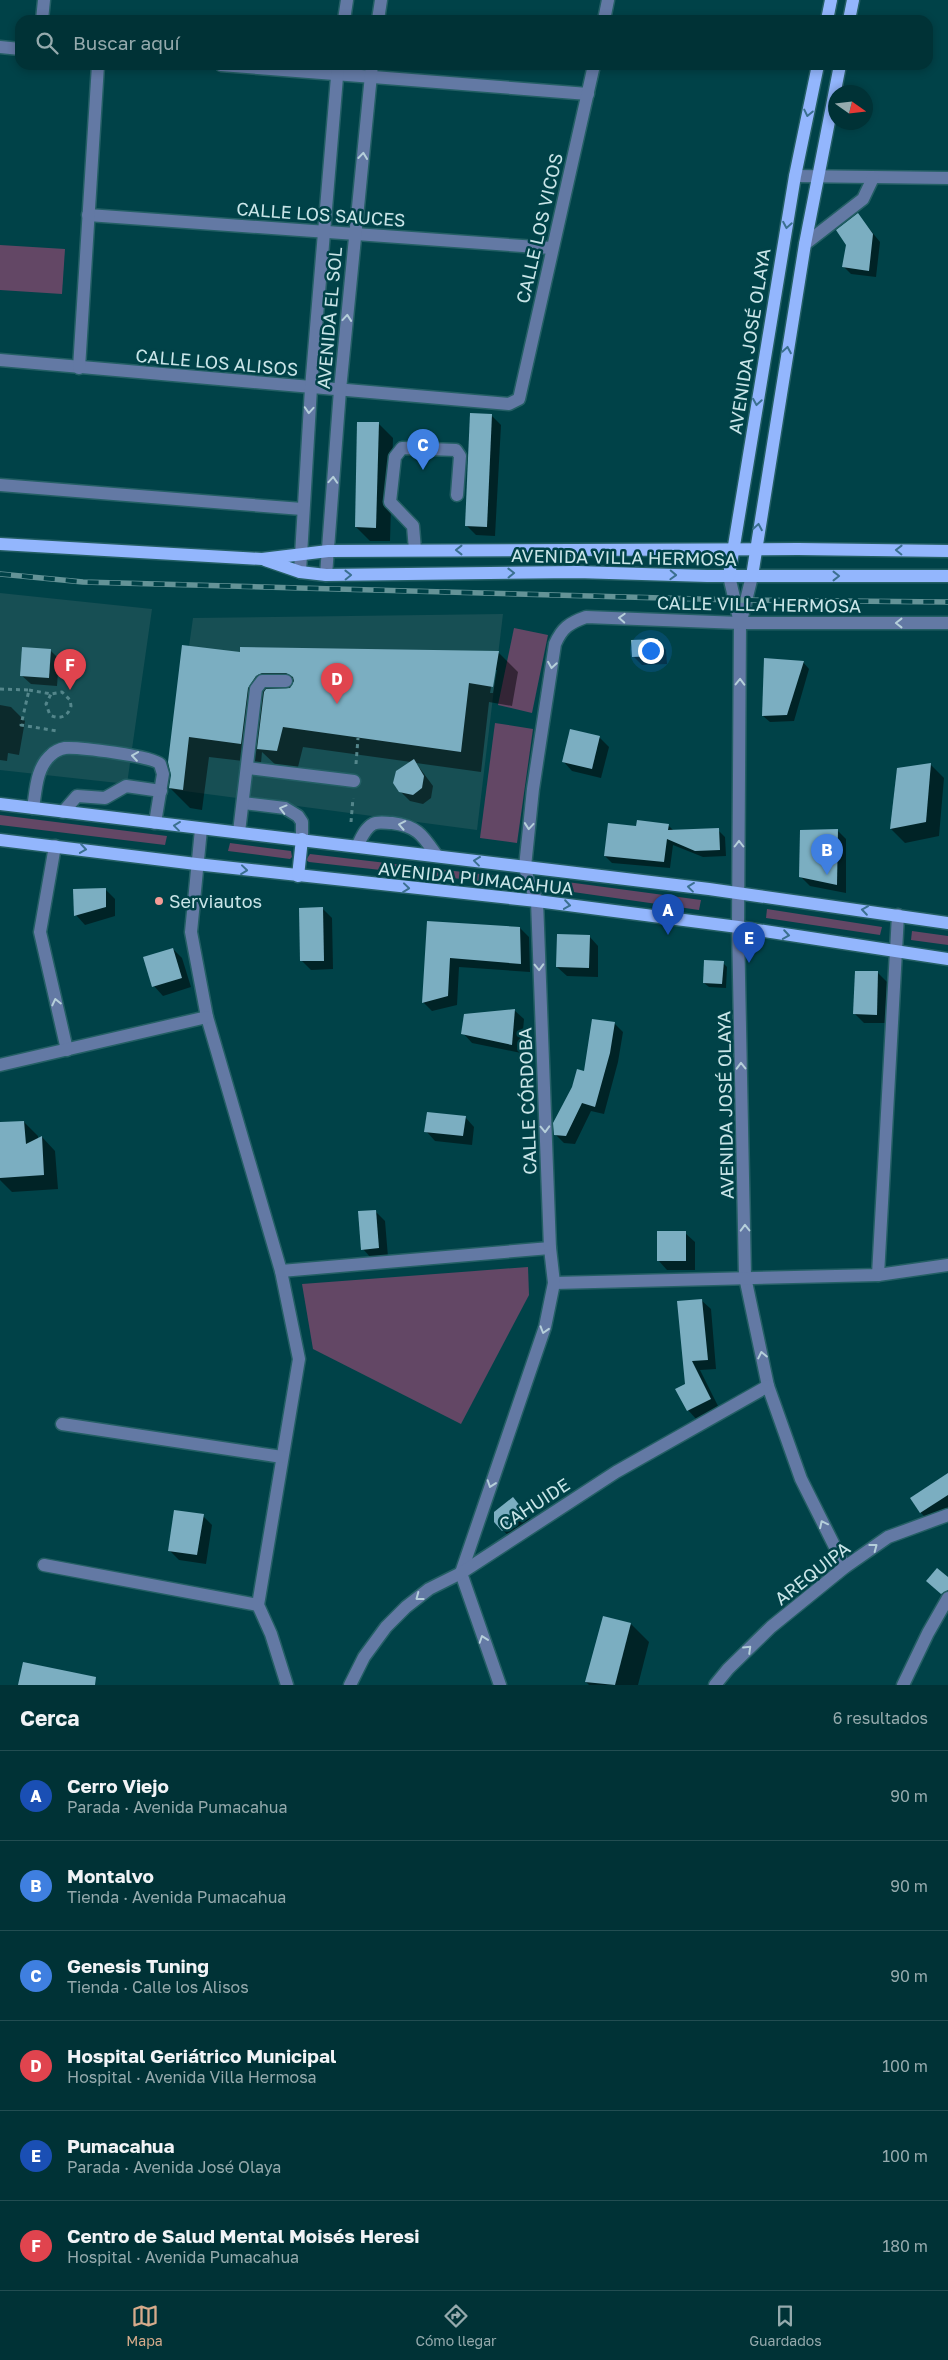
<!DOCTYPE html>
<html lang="es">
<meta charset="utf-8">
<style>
body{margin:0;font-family:"Golos Text",sans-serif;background:#0e3e42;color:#f1f3f6}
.compass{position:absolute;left:828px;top:85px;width:45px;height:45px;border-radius:50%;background:#003236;box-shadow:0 2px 8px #0003;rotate:104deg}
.you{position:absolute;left:650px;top:650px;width:18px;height:18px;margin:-12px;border:4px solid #fff;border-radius:50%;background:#1a73e8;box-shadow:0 0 0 8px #1a73e833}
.badge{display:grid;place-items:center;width:32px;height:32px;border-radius:50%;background:#d6ab8b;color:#fff;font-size:16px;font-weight:700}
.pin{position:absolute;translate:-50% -41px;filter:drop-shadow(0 1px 2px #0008)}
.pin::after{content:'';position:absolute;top:26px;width:18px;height:15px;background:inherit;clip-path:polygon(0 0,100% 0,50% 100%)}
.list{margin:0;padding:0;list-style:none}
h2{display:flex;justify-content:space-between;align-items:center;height:65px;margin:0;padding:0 20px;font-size:21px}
h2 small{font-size:16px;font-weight:400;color:#95aaad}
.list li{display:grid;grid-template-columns:32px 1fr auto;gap:15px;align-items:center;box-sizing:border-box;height:90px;padding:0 20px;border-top:1px solid #224d51}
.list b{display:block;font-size:19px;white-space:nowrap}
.list p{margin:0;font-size:16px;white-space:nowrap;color:#95aaad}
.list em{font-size:16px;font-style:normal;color:#95aaad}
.icon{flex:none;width:28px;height:28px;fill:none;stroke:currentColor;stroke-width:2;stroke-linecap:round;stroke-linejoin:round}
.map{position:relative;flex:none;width:948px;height:1685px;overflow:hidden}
.search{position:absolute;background:#003236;box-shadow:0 2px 8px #0003;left:15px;right:15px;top:15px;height:55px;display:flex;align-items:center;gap:12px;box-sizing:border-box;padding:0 18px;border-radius:15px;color:#95aaad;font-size:19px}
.sheet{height:605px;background:#003236}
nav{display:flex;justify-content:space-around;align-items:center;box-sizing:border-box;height:70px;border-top:1px solid #224d51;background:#003236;font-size:14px;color:#95aaad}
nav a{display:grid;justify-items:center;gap:2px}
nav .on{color:#d6ab8b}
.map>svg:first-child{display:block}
.built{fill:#174f54}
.green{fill:#634765}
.shadow{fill:#0007;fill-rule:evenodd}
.building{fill:#7baec1}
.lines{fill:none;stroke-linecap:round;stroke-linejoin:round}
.minor-casing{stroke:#245f65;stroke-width:15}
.major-casing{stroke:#245f65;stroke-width:15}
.path{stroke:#54868b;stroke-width:3;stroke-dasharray:4 4;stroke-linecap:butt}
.minor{stroke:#6379a4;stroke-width:12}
.major{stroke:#93b6fd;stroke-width:12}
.rail-casing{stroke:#649397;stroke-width:5.5}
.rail{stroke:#004248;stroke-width:4;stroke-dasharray:11;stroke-linecap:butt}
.oneway{stroke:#3b7090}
.oneway2{stroke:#b5cfda}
.poi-dot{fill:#f59c96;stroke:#004248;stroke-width:2}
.labels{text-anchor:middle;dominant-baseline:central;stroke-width:5;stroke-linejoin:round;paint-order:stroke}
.street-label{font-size:18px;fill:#c9e5e8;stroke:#004248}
.poi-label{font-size:18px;fill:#c9e5e8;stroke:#004248;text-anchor:start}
</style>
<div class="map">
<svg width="948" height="1685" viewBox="0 0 948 1685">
<rect width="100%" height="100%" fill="#004248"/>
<g class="built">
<polygon points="0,593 152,609 127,784 0,770"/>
<polygon points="503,614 477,830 169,789 193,618"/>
</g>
<g class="green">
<polygon points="0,245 65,249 62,294 0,290"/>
<polygon points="514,628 548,635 532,713 498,705"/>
<polygon points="495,723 533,729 517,843 480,838"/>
<polygon points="0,815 167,836 165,845 0,825"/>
<polygon points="230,843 291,851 292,857 290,859 228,851"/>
<polygon points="310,854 497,876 497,883 309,862 306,860"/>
<polygon points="567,882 701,900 699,910 566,891"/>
<polygon points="767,909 882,927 880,935 766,918"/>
<polygon points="912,931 948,936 948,945 911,940"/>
<polygon points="528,1267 529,1295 461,1424 313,1349 302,1284"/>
</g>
<g class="shadow">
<polygon points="858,215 880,242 876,277 851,274 843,266"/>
<polygon points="491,415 501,425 495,536 476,535 466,525"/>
<polygon points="379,424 393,438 390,541 370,541 356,527"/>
<polygon points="657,640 666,650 667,664 642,665 633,656"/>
<polygon points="50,650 59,659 57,686 31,684 21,675"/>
<path d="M498 652 518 672 512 706 489 702 481 772 416 763 433 786 431 798 423 804 410 801 400 791 411 762 303 747 297 771 279 768 262 752 261 763 209 757 202 810 190 808 170 788 172 775 169 762 241 654ZM494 670H497L493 693H490Z"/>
<polygon points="803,662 809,669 794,721 770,722 763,716"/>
<polygon points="0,705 11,707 25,721 19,755 8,753 7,761 0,760"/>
<polygon points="599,737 609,747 601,778 572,771 563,761"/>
<polygon points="930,764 944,778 939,836 905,843 891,829"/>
<polygon points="668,825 674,831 718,830 725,837 726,856 703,857 673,845 670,868 612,863 605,856 637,828"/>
<polygon points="837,830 846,839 846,893 810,886 801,877"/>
<polygon points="105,889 115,899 115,916 85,925 76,915"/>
<polygon points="322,908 332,918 333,969 311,970 301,960"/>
<polygon points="428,922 520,928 529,937 530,972 459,967 457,1005 432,1011 423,1002"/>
<polygon points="589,936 598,946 598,977 567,976 557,967"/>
<polygon points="173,949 182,958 191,987 163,996 154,986"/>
<polygon points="723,963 727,967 726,988 709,987 704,983"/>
<polygon points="878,973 887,982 885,1023 864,1023 854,1013"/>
<polygon points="514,1010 524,1019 521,1053 472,1043 463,1033"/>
<polygon points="614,1023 623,1032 618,1062 604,1114 591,1111 575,1144 564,1143 555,1134 585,1072"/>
<polygon points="465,1117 474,1127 472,1145 435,1141 426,1131"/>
<polygon points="24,1122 38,1136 38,1139 42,1137 55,1151 58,1189 12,1192 0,1180 0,1124"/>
<polygon points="375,1211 385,1221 388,1257 372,1259 363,1249"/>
<polygon points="685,1233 695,1242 695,1270 667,1270 658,1260"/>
<polygon points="701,1300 711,1309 716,1369 700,1370 719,1408 697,1420 688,1410 686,1385"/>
<polygon points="948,1475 948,1510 930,1522 921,1513 912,1498"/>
<polygon points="522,1508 533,1522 512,1540 503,1530"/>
<polygon points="203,1516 212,1525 206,1564 179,1560 169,1550"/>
<polygon points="631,1624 649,1642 638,1685 589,1685 586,1682"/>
</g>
<g class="building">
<polygon points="858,213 873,234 869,271 842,267 846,245 836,230"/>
<polygon points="470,413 492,414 487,527 465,526"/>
<polygon points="357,422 379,422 376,528 355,527"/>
<polygon points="658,639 658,656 632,657 631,640"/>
<polygon points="182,645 240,652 240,647 499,651 493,687 469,683 461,752 283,727 277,751 257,749 264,692 266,689 290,688 294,681 293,677 286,673 262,673 256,676 248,688 241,744 189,737 183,790 169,788 171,775 168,762"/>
<polygon points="22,647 51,649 49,678 20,676"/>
<polygon points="764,658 804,661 787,715 762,716"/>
<polygon points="570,729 600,736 592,769 562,762"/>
<polygon points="414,759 424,776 422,788 413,795 399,792 393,783 396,771"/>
<polygon points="931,763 926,822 890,829 897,768"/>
<polygon points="637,820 669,824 668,830 719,828 720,850 695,851 667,839 664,862 604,856 608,823 636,826"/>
<polygon points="838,829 837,885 799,877 800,830"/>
<polygon points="106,888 106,907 74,916 73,889"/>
<polygon points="323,907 324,961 300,961 299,908"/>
<polygon points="427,921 520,927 521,964 450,958 448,996 422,1003"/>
<polygon points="557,934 590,935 589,968 556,967"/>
<polygon points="173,948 182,978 152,987 143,957"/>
<polygon points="704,960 724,961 722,984 703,983"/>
<polygon points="855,971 878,971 877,1015 853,1014"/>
<polygon points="515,1009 512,1045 461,1034 464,1014"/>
<polygon points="592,1019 615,1022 610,1053 595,1107 582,1103 566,1136 554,1135 553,1123 572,1087 577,1069 584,1071"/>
<polygon points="427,1112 466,1116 463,1136 424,1132"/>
<polygon points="24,1121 26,1144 42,1136 44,1175 0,1178 0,1122"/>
<polygon points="376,1210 379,1248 361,1250 358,1211"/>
<rect x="657" y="1231" width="29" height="30"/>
<polygon points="702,1299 708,1360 692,1361 711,1399 687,1411 675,1389 685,1384 677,1301"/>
<polygon points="948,1473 948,1495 920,1513 910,1498"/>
<polygon points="513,1497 525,1512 502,1531 494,1522 494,1512"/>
<polygon points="174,1510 204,1514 197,1555 168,1551"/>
<polygon points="937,1568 948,1577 948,1590 941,1594 926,1581"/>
<polygon points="603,1616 631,1623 615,1685 585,1682"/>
<polygon points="23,1662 96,1677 95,1685 18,1685"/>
</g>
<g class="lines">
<defs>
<g id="minor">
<polyline points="42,20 44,0"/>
<polyline points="344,20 347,0"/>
<polyline points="378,20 381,0"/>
<polyline points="604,20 608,0"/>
<polyline points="0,47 20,49"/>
<polyline points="221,65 588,94"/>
<polyline points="795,176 948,178"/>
<polyline points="88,215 551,248"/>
<polyline points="805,244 863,199 873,178"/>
<polyline points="0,360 509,404 519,399 594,65"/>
<polyline points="79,368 98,65"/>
<polyline points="0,485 302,509"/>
<polyline points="415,550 413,526 390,502 395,457 402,448 456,450 460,456 457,495"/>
<polyline points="300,572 311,388 338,65"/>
<polyline points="326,575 340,390 372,65"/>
<polyline points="729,576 740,623 738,927 745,1277 768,1386 801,1479 845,1567"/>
<polyline points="741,621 752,576"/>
<polyline points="248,768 354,781"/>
<polyline points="243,803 285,808 298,816 302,822 302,839"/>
<path d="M33 808C36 790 36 768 51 755 55 751 60 749 65 748 79 747 152 756 160 764L163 774 155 823"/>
<polyline points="63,812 77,796 105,798 126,786 161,791"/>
<polyline points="201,829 191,932 207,1017 281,1271 299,1359 258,1605 271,1634 287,1685"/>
<polyline points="239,832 256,689 262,681 286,681"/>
<polyline points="55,846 40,932 67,1050"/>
<path d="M357 846C361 839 365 828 373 824 378 821 386 823 392 823 418 826 423 836 437 856"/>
<polyline points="0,1065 207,1017"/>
<polyline points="281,1271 550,1248"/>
<polyline points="878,1275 898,915"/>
<polyline points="554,1283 878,1275 948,1265"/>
<polyline points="62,1424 282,1457"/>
<polyline points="44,1565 258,1605"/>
<path d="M461 1573 545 1327 554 1283 550 1248 537 901 528 880 525 867 533 789 555 644C562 628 569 623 586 617L740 623H948"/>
<polyline points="461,1573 500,1685"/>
<polyline points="350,1685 364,1657 386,1627 406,1607 429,1589 461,1573 616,1472 768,1386"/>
<polyline points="715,1685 728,1669 771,1627 845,1567 888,1537 948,1515"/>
<polyline points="903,1685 928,1633 948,1598"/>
</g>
<g id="major">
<polyline points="827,20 831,0"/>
<polyline points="849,20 853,0"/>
<polyline points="0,544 262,559 328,551 798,549 948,551"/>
<polyline points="265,560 300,572 326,575 577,572 707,576 948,576"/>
<polyline points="729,576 795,176 818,65"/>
<polyline points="752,576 805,244 840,65"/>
<polyline points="0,804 709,889 948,923"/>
<polyline points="0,840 196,864 537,901 738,927 948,959"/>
<polyline points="298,876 302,839"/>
</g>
</defs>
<use href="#minor" class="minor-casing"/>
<use href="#major" class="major-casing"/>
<g class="path">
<polyline points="0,689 29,690 21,725 57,731"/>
<path d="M29 690 51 694 62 692 70 700 71 706C68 717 59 720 50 715L46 704 51 694"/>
<polyline points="356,764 358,738"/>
<polyline points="351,822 353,798"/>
</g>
<use href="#minor" class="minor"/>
<use href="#major" class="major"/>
<defs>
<polyline id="rail" points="0,574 83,582 735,600 948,602"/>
</defs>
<use href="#rail" class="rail-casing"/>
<use href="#rail" class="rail"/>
</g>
<defs><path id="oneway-chevron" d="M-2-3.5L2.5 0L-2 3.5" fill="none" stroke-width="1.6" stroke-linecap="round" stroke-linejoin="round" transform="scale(1.25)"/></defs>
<g class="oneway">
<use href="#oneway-chevron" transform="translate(808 113) rotate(102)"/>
<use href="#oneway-chevron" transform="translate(787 225) rotate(100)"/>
<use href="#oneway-chevron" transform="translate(787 350) rotate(-80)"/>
<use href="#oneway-chevron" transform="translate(757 402) rotate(99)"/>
<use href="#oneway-chevron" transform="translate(758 527) rotate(-80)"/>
<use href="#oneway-chevron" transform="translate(459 550) rotate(180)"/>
<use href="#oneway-chevron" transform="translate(899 550) rotate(-179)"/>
<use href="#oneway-chevron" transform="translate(511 573) rotate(-1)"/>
<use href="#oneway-chevron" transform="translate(348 575) rotate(-1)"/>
<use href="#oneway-chevron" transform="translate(673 575) rotate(2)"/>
<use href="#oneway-chevron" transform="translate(836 576)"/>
<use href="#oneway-chevron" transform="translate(177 826) rotate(-173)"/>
<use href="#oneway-chevron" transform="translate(83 849) rotate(8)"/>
<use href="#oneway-chevron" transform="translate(477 861) rotate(-173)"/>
<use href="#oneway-chevron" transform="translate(244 870) rotate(6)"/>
<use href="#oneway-chevron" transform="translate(691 887) rotate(-173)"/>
<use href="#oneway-chevron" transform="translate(406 888) rotate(6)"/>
<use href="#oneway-chevron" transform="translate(567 905) rotate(8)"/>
<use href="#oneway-chevron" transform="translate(865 910) rotate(-172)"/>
<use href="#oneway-chevron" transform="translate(786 935) rotate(9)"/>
</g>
<g class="oneway2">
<use href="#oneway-chevron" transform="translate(363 156) rotate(-84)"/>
<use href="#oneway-chevron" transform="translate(347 318) rotate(-85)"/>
<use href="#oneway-chevron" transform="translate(309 410) rotate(94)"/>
<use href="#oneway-chevron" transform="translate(333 480) rotate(-86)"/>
<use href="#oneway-chevron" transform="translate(622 618) rotate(-177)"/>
<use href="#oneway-chevron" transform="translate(899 623) rotate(180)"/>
<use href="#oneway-chevron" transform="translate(552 665) rotate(99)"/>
<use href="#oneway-chevron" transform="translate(740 682) rotate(-89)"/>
<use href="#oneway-chevron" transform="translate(135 756) rotate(-172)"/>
<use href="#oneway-chevron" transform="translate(283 809) rotate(-165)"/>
<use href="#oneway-chevron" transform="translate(402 825) rotate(-169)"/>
<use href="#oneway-chevron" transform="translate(529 826) rotate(95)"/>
<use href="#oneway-chevron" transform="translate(739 844) rotate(-90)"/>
<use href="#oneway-chevron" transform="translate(539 967) rotate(88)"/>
<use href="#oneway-chevron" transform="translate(56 1002) rotate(-103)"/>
<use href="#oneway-chevron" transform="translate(741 1066) rotate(-91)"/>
<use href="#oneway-chevron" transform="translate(545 1129) rotate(88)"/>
<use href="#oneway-chevron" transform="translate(745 1228) rotate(-91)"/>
<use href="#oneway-chevron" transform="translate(544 1330) rotate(107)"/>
<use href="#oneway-chevron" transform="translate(762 1355) rotate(-102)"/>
<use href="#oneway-chevron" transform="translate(491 1484) rotate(109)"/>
<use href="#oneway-chevron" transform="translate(823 1524) rotate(-116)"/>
<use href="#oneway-chevron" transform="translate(874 1547) rotate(-37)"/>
<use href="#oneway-chevron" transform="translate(419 1597) rotate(143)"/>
<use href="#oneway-chevron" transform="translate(483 1639) rotate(-109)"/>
<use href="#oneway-chevron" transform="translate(748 1649) rotate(-44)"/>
</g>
<circle class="poi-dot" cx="159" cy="901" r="5"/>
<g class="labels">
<g class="street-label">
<text transform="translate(321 214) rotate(4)">CALLE LOS SAUCES</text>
<text transform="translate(539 228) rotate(-77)">CALLE LOS VICOS</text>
<text transform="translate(329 318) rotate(-85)">AVENIDA EL SOL</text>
<text transform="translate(749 341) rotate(-81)">AVENIDA JOSÉ OLAYA</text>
<text transform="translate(217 362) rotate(5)">CALLE LOS ALISOS</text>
<text transform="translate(624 557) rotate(1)">AVENIDA VILLA HERMOSA</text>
<text transform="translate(759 604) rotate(1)">CALLE VILLA HERMOSA</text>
<text transform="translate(476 878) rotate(6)">AVENIDA PUMACAHUA</text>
<text transform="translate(527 1101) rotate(-92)">CALLE CÓRDOBA</text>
<text transform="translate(725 1105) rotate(-91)">AVENIDA JOSÉ OLAYA</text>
<text transform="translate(534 1504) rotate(-33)">CAHUIDE</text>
<text transform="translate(812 1573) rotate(-38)">AREQUIPA</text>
</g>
<g class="poi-label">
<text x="169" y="901">Serviautos</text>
</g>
</g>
</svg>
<svg class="compass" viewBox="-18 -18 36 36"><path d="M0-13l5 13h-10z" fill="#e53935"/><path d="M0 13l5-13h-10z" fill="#95aaad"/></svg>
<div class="you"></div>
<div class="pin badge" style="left:668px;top:935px;background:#1a4fb4">A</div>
<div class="pin badge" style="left:827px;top:875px;background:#3f7fe0">B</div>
<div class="pin badge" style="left:423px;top:470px;background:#3f7fe0">C</div>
<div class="pin badge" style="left:337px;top:704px;background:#e0444e">D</div>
<div class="pin badge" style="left:749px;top:963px;background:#1a4fb4">E</div>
<div class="pin badge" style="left:70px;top:690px;background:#e0444e">F</div>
<div class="search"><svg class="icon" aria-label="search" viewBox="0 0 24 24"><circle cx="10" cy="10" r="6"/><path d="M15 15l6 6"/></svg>Buscar aquí</div>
</div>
<section class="sheet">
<h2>Cerca<small>6 resultados</small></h2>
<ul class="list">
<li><span class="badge" style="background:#1a4fb4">A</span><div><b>Cerro Viejo</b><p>Parada · Avenida Pumacahua</p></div><em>90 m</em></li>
<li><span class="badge" style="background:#3f7fe0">B</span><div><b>Montalvo</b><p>Tienda · Avenida Pumacahua</p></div><em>90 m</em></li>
<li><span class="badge" style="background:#3f7fe0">C</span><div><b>Genesis Tuning</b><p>Tienda · Calle los Alisos</p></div><em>90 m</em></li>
<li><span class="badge" style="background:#e0444e">D</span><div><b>Hospital Geriátrico Municipal</b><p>Hospital · Avenida Villa Hermosa</p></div><em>100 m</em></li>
<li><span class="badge" style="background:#1a4fb4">E</span><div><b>Pumacahua</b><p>Parada · Avenida José Olaya</p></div><em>100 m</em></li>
<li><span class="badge" style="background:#e0444e">F</span><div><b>Centro de Salud Mental Moisés Heresi</b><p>Hospital · Avenida Pumacahua</p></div><em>180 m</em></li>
</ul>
</section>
<nav>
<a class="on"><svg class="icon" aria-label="map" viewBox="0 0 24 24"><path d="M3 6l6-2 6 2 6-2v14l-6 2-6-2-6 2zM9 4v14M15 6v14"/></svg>Mapa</a>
<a><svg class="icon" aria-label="directions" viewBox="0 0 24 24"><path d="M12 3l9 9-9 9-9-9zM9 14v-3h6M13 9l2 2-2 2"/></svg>Cómo llegar</a>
<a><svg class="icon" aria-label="saved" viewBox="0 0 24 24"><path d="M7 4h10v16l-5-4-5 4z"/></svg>Guardados</a>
</nav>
